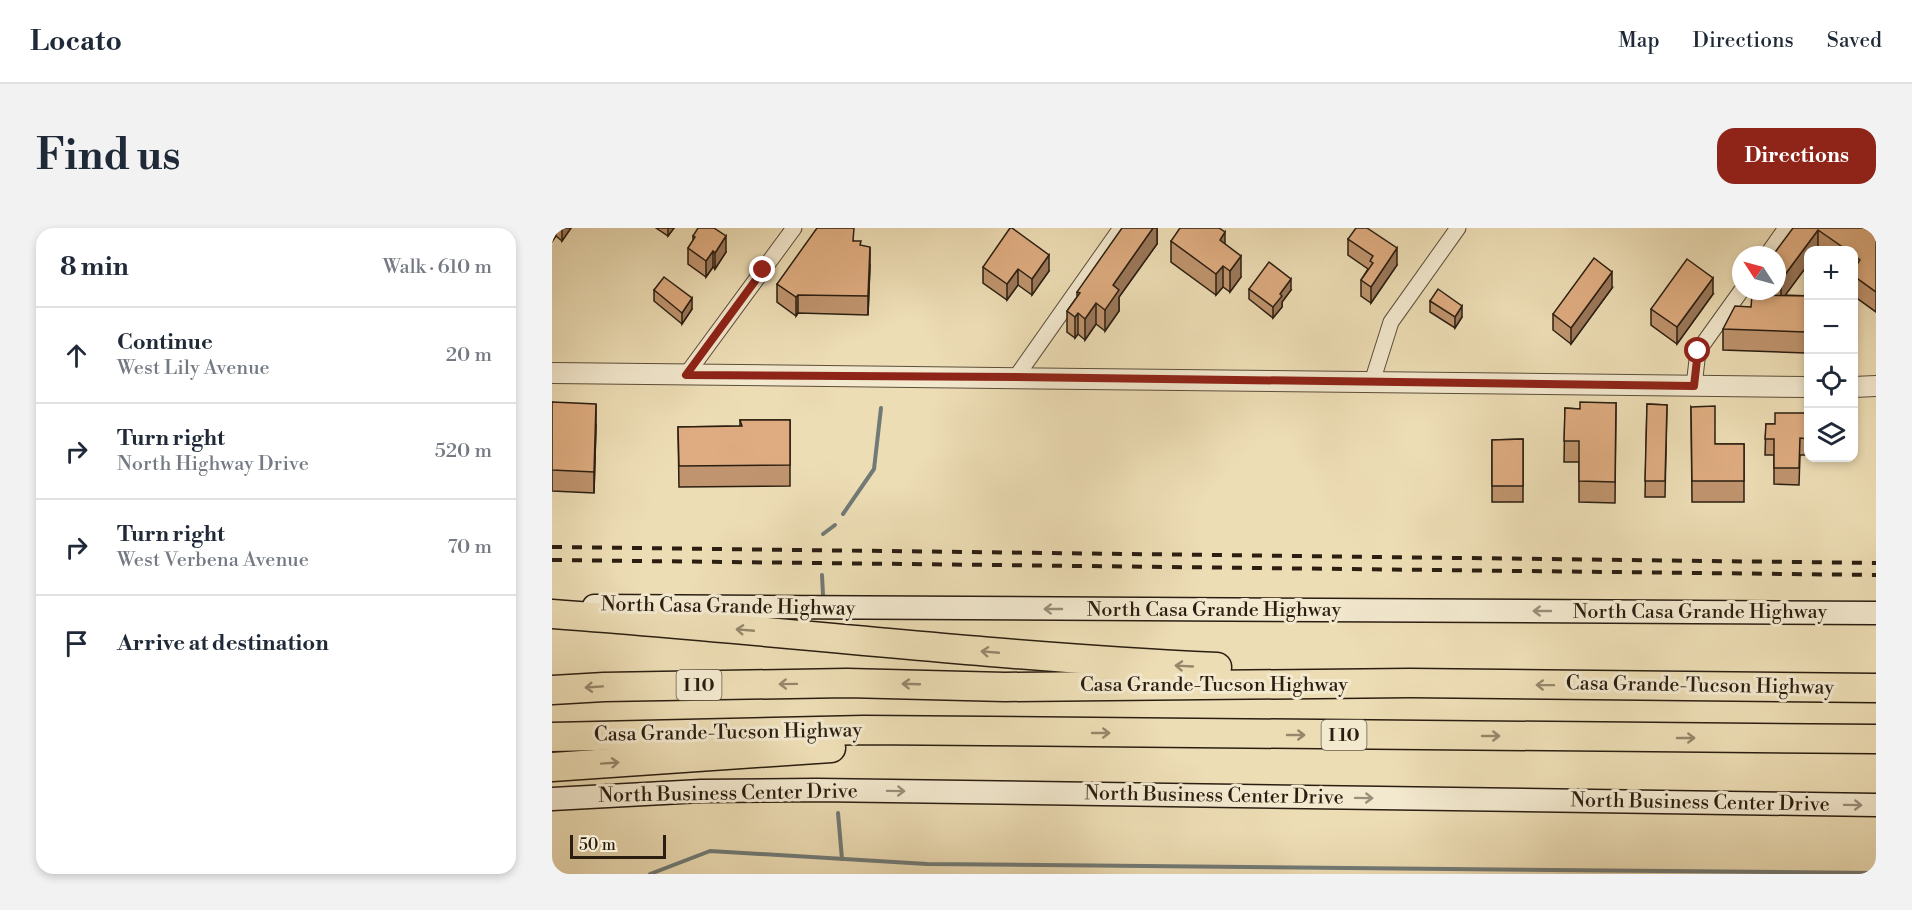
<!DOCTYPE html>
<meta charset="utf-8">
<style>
body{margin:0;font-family:"Libre Bodoni",serif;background:#f2f2f3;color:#1f2937}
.controls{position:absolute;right:18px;top:18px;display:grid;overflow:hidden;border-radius:12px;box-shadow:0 3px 9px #0003}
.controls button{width:54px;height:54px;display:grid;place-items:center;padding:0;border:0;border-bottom:2px solid #e0e1e3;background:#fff;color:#1f2937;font:30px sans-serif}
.compass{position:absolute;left:1180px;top:18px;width:54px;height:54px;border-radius:50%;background:#fff;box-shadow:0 3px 9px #0003;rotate:306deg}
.scale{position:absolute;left:18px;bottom:15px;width:96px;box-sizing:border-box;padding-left:6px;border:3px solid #2b1e11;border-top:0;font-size:16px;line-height:21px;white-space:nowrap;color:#2b1e11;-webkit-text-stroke:4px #f3e9cf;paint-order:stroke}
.stop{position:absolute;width:18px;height:18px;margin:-14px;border:4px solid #8f2418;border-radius:50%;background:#fff}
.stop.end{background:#8f2418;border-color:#fff;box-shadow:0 2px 6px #0008}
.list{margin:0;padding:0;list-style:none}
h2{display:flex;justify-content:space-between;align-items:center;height:78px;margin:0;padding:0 24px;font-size:26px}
h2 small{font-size:20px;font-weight:400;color:#747a83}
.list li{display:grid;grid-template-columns:39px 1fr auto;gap:18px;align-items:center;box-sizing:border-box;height:96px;padding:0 24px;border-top:2px solid #e0e1e3}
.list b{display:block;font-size:22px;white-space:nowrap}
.list p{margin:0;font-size:20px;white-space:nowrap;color:#747a83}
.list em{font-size:20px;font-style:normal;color:#747a83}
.icon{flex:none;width:33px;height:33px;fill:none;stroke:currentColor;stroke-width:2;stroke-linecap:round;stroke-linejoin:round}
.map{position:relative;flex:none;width:1324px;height:646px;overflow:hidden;border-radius:18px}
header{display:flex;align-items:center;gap:36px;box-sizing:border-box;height:84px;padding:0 30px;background:#fff;border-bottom:2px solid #e0e1e3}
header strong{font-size:28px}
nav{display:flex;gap:33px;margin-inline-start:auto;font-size:21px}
.intro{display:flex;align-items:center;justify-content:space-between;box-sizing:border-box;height:144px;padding:0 36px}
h1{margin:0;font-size:42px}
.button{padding:15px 27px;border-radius:18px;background:#8f2418;color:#fff;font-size:21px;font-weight:700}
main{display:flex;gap:36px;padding:0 36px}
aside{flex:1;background:#fff;border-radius:18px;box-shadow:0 3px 9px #0003}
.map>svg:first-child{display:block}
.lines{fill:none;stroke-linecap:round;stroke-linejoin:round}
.stream{stroke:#717a76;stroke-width:4}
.minor-casing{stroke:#5c4e3a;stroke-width:17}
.tertiary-casing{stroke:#5c4e3a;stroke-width:22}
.secondary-casing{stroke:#2b1e11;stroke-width:25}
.motorway-casing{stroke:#2b1e11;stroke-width:31}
.minor{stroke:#f3e9cf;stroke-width:15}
.tertiary{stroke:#f3e9cf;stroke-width:20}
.secondary{stroke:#f3e9cf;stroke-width:22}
.motorway{stroke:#edddb5;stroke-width:28}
.rail{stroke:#2b1e11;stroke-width:4;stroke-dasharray:10 10;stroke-linecap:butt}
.wall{fill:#bf946e;stroke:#2b1e11;stroke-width:1.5}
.shaded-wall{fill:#9b785a;stroke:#2b1e11;stroke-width:1.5}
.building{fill:#deac80;stroke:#2b1e11;stroke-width:1.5}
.oneway{stroke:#998e7a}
.oneway2{stroke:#96876b}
.route{stroke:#8f2418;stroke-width:8}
.labels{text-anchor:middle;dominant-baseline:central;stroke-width:6;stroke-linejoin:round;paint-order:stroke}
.shield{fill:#f3e9cf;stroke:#675b4a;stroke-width:1.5}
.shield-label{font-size:18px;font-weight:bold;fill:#2b1e11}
.street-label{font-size:20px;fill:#2b1e11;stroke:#f3e9cf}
</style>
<header>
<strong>Locato</strong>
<nav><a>Map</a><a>Directions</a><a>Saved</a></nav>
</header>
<div class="intro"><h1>Find us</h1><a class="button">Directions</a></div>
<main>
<aside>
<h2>8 min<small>Walk · 610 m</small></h2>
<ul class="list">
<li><svg class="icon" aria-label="ahead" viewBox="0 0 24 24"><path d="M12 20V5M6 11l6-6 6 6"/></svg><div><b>Continue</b><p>West Lily Avenue</p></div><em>20 m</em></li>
<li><svg class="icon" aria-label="right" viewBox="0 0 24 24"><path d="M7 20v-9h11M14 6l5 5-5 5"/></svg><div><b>Turn right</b><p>North Highway Drive</p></div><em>520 m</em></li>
<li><svg class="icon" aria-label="right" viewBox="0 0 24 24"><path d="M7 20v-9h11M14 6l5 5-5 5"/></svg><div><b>Turn right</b><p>West Verbena Avenue</p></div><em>70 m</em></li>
<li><svg class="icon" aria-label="arrive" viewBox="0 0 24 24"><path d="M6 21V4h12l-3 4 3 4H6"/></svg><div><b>Arrive at destination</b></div></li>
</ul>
</aside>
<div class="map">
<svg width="1324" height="646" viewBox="0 0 1324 646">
<rect width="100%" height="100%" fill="#edddb5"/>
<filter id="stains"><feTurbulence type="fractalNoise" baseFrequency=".00333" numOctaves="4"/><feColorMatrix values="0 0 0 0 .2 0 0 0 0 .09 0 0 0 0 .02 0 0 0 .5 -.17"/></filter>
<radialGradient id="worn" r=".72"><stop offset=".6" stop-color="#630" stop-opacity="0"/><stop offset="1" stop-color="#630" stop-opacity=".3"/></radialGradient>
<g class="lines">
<g class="stream">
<polyline points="291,286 322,241 329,180"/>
<polyline points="271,306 283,297"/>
<polyline points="270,347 271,367"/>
<polyline points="286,585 290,631"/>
<polyline points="98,646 158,623 375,636 1324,645"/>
</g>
<defs>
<g id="minor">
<polyline points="1215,27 1234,0"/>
<polyline points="134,147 242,0"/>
<polyline points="464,149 569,0"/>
<polyline points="820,154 839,94 906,0"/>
<polyline points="1142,158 1146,123 1189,63"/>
</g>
<g id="tertiary">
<polyline points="0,145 1256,159"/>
<polyline points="1302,159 1324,158"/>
</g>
<g id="secondary">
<polyline points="42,378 1324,385"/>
<polyline points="0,571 149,563 265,562 1324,577"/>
</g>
<g id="motorway">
<path d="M0 386C222 402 443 429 665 439"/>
<polyline points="0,462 52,459 295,455 453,459 858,455 1324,460"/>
<polyline points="0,509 312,502 1324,511"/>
<polyline points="0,539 279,520"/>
</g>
</defs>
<use href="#minor" class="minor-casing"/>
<use href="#tertiary" class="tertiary-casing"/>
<use href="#secondary" class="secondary-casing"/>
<use href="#motorway" class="motorway-casing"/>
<use href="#minor" class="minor"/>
<use href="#tertiary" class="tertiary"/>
<use href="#secondary" class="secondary"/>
<use href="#motorway" class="motorway"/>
<g class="rail">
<polyline points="0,319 1324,335"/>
<polyline points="0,332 1324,347"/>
</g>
</g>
<g class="wall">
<polygon points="0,0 19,0 10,13 4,8"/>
<polygon points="104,0 122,0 116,8"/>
<polygon points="605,0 605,16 567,69 567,83 553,103 544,96 533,112 526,106 523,110 515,104 515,83 525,69 525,64"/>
<polygon points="1248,0 1324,1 1324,84 1302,68 1302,22 1257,22 1257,35 1233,67 1257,68 1257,113 1254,113 1253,125 1171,122 1171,101 1199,79 1219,67 1211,63 1225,63 1225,27"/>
<polygon points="141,8 174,24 163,41 161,39 154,49 136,36 136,20 141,13"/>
<polygon points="796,11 845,37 819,75 809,68 809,52 816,41 796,27"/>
<polygon points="302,13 309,18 318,37 316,87 246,85 244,88 225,74 225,56"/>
<polygon points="619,13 673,16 689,49 678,64 671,59 664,67 619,34"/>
<polygon points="431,39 497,43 480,67 466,57 455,72 431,55"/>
<polygon points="1060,60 1019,116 1001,102 1001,86"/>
<polygon points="697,61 739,62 730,74 730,79 721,90 697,71"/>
<polygon points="102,62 140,81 130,96 102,73"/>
<polygon points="1161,66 1125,116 1099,97 1099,81"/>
<polygon points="878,73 910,89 903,100 878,84"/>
<polygon points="0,174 44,197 42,265 0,263"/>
<polygon points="1064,175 1063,275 1027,274 1027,234 1012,234 1013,180 1028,181"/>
<polygon points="1095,176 1115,177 1113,269 1093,269"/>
<polygon points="1139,179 1163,216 1192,216 1192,274 1140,274"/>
<polygon points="1257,185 1257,227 1248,227 1247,257 1222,256 1222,227 1213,227 1214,196 1223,196"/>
<polygon points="188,192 238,192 238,258 127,259 126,199 188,198"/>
<polygon points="971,211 971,274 940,274 940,212"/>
</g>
<g class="shaded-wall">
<polygon points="0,0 4,0 4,8 0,14"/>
<polygon points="10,0 19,0 10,13"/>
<polygon points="116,0 122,0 116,8"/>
<polygon points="601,0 605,0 605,16 567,69 567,83 553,103 553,82 561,57"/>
<polygon points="1266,2 1266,22 1257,22 1257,35 1229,73 1229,52"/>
<polygon points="673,4 673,25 668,12"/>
<polygon points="174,8 174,24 163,41 163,25"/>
<polygon points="318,19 318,37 316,87 316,68"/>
<polygon points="845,20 845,37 819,75 819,59"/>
<polygon points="161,23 161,39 154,49 154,33"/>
<polygon points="497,27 497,43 480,67 480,51"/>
<polygon points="689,28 689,49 678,64 678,43"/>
<polygon points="671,38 671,59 664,67 664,46"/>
<polygon points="466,41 466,57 455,72 455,56"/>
<polygon points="1060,44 1060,60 1019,116 1019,100"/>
<polygon points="1161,50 1161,66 1125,116 1125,99"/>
<polygon points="739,51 739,62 730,74 730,79 721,90 721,79 728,66"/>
<polygon points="246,67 246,85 244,88 244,69"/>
<polygon points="140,70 140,81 130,96 130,85"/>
<polygon points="544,75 544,96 533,112 533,91"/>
<polygon points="910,78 910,89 903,100 903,89"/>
<polygon points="526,85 526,106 523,110 523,89"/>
<polygon points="44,176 44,197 42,265 42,244"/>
</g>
<g class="building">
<polygon points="146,0 162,0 174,8 163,25 161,23 154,33 136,20 143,9 141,8"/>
<polygon points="265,0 302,0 301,13 309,13 308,17 318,19 316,68 246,67 244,69 225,56"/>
<polygon points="458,0 460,0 497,27 480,51 466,41 455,56 431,39"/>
<polygon points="570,0 601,0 561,57 567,62 553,82 544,75 533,91 526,85 523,89 515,83 528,65 525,64"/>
<polygon points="628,0 667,0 673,4 668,12 689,28 678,43 671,38 664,46 619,13"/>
<polygon points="804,0 815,0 845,20 819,59 809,52 821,35 818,33 821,28 796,11"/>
<polygon points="1241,0 1322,0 1324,1 1324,64 1302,48 1302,41 1308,32 1302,27 1302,22 1295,22 1266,2 1229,52 1225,50 1225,27 1221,27"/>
<polygon points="1042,30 1060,44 1019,100 1001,86"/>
<polygon points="1135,31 1161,50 1125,99 1099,81"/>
<polygon points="717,34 739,51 728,66 730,68 721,79 697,61"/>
<polygon points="112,49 140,70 130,85 102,62"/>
<polygon points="886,61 910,78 903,89 878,73"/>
<polygon points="1200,67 1257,68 1257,92 1254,92 1253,104 1171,101 1183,78 1199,79"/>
<polygon points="0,174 44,176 42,244 0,242"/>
<polygon points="1028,174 1064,175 1063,254 1027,253 1027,213 1012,213 1013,180 1028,181"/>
<polygon points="1095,176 1115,177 1113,253 1093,253"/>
<polygon points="1163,178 1163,216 1192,216 1192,253 1140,253 1139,179"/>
<polygon points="1223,185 1257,185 1257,211 1248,210 1247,240 1222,240 1222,211 1213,211 1214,196 1223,196"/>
<polygon points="188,192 238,192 238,237 127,238 126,199 190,198"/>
<polygon points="971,211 971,258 940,258 940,212"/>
</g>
<defs><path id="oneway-shaft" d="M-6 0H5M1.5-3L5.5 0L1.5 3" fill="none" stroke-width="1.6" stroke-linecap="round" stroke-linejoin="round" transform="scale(1.5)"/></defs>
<g class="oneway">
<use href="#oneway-shaft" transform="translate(501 381) rotate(-180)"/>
<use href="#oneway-shaft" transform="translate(990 383) rotate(-180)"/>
<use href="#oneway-shaft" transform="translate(344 563) rotate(1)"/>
<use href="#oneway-shaft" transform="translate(812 570) rotate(1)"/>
<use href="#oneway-shaft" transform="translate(1301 577) rotate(1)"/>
</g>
<g class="oneway2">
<use href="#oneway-shaft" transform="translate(193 402) rotate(-175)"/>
<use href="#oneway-shaft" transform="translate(438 424) rotate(-175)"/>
<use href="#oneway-shaft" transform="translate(632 438) rotate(-177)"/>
<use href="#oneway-shaft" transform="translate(236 456) rotate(179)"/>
<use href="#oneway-shaft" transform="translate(359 456) rotate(-178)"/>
<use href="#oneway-shaft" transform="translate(993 457) rotate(-179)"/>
<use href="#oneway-shaft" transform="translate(42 459) rotate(176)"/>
<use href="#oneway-shaft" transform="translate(549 505)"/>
<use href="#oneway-shaft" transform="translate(744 507)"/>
<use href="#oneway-shaft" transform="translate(939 508)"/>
<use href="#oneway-shaft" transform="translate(1134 510)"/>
<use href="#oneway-shaft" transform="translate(58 535) rotate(-4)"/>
</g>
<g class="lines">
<polyline class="route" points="211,42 134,147 464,149 1142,158 1146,123"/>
</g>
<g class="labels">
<g class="shield">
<rect x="124.5" y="442" width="45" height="30" rx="4.5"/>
<rect x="769.5" y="492" width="45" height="30" rx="4.5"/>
</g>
<g class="shield-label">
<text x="147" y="457">I 10</text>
<text x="792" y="507">I 10</text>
</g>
<g class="street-label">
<text transform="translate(176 379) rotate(1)">North Casa Grande Highway</text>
<text x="662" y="382">North Casa Grande Highway</text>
<text x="1148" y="384">North Casa Grande Highway</text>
<text x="662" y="457">Casa Grande-Tucson Highway</text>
<text transform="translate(1148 458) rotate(1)">Casa Grande-Tucson Highway</text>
<text transform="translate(176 505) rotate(-1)">Casa Grande-Tucson Highway</text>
<text transform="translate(176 566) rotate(-1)">North Business Center Drive</text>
<text transform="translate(662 568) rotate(1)">North Business Center Drive</text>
<text transform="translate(1148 575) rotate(1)">North Business Center Drive</text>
</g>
</g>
<rect width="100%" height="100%" filter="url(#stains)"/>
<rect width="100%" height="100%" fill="url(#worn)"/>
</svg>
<div class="controls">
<button>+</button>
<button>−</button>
<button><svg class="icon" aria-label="locate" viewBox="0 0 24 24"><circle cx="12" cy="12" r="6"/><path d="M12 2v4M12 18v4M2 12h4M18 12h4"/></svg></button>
<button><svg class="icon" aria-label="layers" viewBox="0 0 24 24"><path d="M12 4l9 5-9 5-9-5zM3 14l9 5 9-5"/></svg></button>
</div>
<svg class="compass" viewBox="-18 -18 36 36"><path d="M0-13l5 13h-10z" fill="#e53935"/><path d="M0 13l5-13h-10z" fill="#747a83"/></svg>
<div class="scale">50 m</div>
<div class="stop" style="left:1146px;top:123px"></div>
<div class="stop end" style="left:211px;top:42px"></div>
</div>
</main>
